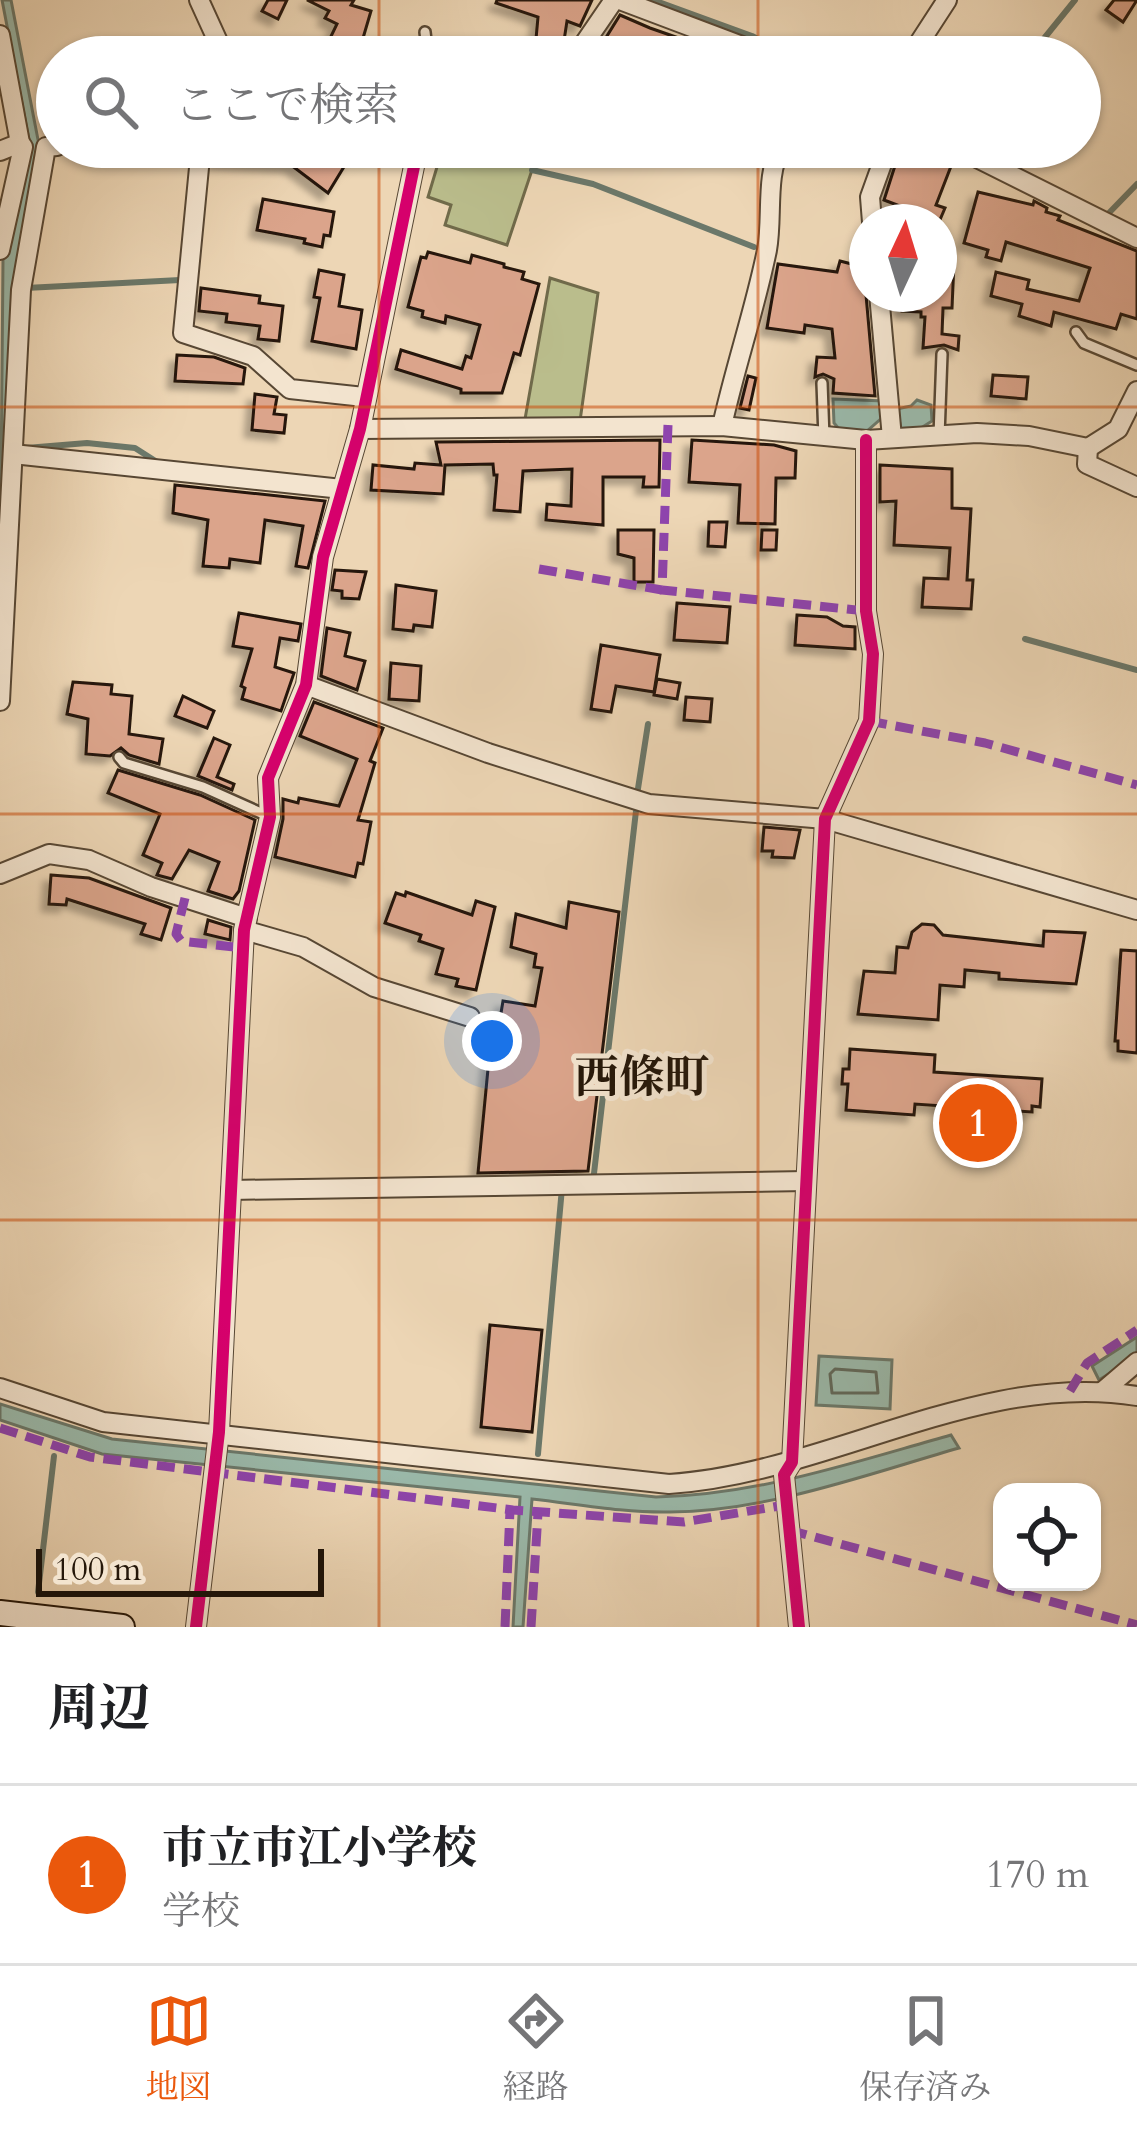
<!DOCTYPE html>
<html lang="ja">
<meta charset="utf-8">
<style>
body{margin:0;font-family:Cardo,"Noto Serif JP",serif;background:#f6f6f6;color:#202124}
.controls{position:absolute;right:36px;bottom:36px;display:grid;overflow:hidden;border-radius:24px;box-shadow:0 3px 9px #0004}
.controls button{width:108px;height:108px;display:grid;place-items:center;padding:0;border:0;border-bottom:3px solid #e0e0e0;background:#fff;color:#202124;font:60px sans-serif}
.compass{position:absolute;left:849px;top:204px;width:108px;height:108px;border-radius:50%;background:#fff;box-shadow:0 3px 9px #0004;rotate:4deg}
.scale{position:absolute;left:36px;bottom:30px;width:288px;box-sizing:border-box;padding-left:12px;border:6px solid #251709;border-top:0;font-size:33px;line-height:42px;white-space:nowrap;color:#251709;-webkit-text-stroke:9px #f3e4cf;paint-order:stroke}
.you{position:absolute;left:492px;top:1041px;width:42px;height:42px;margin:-30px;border:9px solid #fff;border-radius:50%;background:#1a73e8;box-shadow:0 0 0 18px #1a73e833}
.badge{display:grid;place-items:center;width:78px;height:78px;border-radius:50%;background:#ea580c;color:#fff;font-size:39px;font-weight:700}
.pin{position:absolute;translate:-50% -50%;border:6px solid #fff;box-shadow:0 3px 12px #0006}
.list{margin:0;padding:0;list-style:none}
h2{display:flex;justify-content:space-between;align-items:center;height:156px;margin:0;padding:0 48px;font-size:51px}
h2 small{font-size:39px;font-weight:400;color:#757577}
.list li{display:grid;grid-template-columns:78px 1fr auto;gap:36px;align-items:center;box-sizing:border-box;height:180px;padding:0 48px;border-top:3px solid #e0e0e0}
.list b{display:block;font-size:45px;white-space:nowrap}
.list p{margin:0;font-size:39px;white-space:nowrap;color:#757577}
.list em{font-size:39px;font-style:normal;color:#757577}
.icon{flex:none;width:66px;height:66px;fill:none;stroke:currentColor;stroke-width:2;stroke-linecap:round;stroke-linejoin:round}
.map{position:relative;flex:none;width:1137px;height:1627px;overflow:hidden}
.search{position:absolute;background:#fff;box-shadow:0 3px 9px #0004;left:36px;right:36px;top:36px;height:132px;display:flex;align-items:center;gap:30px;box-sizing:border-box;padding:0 42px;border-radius:66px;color:#757577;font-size:45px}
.sheet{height:336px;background:#fff}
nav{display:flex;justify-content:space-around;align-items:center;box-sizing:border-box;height:168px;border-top:3px solid #e0e0e0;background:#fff;font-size:33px;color:#757577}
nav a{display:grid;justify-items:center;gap:6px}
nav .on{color:#ea580c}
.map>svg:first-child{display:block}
.green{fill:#babd8c;stroke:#706a4a;stroke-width:3}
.water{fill:#9ab9aa;stroke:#6b786a;stroke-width:3}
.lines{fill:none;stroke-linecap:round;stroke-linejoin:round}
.shore{stroke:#60685a;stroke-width:3}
.stream{stroke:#6b786a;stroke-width:6}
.building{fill:#dba48b;stroke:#251709;stroke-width:3;filter:url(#shadow)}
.lane-casing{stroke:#574734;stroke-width:14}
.street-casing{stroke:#574734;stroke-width:22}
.secondary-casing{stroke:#251709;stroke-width:28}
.lane{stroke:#f3e4cf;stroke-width:9}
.street{stroke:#f3e4cf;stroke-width:18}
.secondary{stroke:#f3e4cf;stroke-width:24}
.quiet{stroke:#8e44ad;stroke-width:9;stroke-dasharray:18 9;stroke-linecap:butt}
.cycleway-casing{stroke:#f3e4cf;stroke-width:20}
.cycleway{stroke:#d6006c;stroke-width:12}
.grid{fill:none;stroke:#cb4f0c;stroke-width:3;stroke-opacity:0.55}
.labels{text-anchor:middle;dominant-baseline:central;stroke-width:10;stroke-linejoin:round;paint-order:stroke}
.quarter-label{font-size:45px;font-weight:bold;fill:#251709;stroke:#f3e4cf}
</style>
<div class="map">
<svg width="1137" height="1627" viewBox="0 0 1137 1627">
<defs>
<filter id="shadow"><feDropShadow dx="-7" dy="7" stdDeviation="3" flood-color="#0004"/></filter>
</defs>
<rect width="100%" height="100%" fill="#edd6b5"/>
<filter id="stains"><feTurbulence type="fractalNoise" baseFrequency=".00167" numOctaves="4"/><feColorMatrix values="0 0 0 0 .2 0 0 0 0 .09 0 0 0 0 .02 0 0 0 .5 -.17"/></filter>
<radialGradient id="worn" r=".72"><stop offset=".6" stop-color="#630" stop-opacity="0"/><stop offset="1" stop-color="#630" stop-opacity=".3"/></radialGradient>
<g class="green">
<polygon points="443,147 533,147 532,170 507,245 445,225 451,205 428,197"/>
<polygon points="550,278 598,293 580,421 525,419"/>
</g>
<g class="water">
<polygon points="2,0 11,0 40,150 0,595 3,260 29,140"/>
<polygon points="833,399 884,401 884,416 867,431 840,430 834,423"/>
<polygon points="917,400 931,405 932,421 921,428 901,429 897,409 911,406"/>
<polygon points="1137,1337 1137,1356 1099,1380 1092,1366"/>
<polygon points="819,1356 892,1360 890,1409 816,1405"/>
<path d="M0 1404 112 1439 656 1497C758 1495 854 1462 951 1435L959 1448C865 1475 768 1511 670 1512 624 1513 577 1504 532 1499L523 1627H513L520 1497 102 1454 0 1420Z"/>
</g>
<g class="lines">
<polygon class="shore" points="835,1369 876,1372 878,1393 832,1393 830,1374"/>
<g class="stream">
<polyline points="653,0 752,36 794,57"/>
<polyline points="1029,57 1075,0"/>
<polyline points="532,170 593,184 754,247"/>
<polyline points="1106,216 1137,184"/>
<polyline points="26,288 180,280"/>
<polyline points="26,448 87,443 135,448 157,462"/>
<polyline points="1025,639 1137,670"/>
<polyline points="637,795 648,724"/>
<polyline points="593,1182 636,811"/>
<polyline points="538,1454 562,1188"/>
<polyline points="38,1592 54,1456"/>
</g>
</g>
<g class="building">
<polygon points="268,0 287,0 278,19 262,11"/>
<polygon points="307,0 354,0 351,5 371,11 361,45 349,42 341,57 321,57 337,24 325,18 329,11"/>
<polygon points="497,0 592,0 580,26 567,21 562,54 542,53 543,39 536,39 538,17 496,3"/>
<polygon points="1114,0 1137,0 1123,22 1106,10"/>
<polygon points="620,15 650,28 733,57 594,57"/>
<polygon points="218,147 283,147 296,155 301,147 356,147 328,193 291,165 216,161"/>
<polygon points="901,147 932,147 953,161 936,205 945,208 939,222 912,222 916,212 884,200"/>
<polygon points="978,192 1033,205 1034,201 1047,208 1046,212 1060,216 1058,220 1137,251 1137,319 1121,314 1116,329 1054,312 1051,326 1019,316 1022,304 991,296 996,272 1029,280 1027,289 1079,301 1090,268 1006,242 1001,261 986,257 988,250 964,243"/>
<polygon points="263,199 334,212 330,236 324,235 322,247 304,243 305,239 257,230"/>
<polygon points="428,252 470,263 472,255 504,264 504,267 524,272 522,279 539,284 520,355 514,353 502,393 461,393 461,389 396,369 401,350 462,369 466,356 471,358 480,325 446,316 445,323 422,317 423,311 408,307 421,257 426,258"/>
<polygon points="840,261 867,268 866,295 875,396 833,393 834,379 823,374 815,377 817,357 835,358 832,329 805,325 804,333 767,328 778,264 837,272"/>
<polygon points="939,261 954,262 952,308 943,308 942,334 959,336 958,350 944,345 923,348 925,317 921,317 921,312 902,311 902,294 939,294"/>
<polygon points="319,270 344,275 339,306 362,310 356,349 312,341 320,298 314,297"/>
<polygon points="201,288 260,296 259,303 283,306 279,341 258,339 260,326 226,322 227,314 199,311"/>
<polygon points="177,355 214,357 245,368 243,384 175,381"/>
<polygon points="993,375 1028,377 1026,399 991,396"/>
<polygon points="748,376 756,378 749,410 740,408"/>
<polygon points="255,394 277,397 274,414 286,415 284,433 252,430"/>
<polygon points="660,440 659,487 643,487 644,477 603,477 603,525 546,520 547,504 571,506 572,469 523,471 520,512 494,510 497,475 494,475 493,464 445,465 443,494 371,490 373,465 414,469 415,463 441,465 436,442"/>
<polygon points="692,440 774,445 796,451 795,478 776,478 775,524 738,523 740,485 689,482"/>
<polygon points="880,465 952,469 952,508 971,509 967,580 973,580 971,609 922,607 924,578 948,579 950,548 894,545 896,501 880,502"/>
<polygon points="175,485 325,501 308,568 296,566 303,526 265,520 260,563 230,559 229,568 203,566 208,520 173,513"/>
<polygon points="709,522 727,522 725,547 708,546"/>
<polygon points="618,530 654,530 653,582 634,582 634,558 618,554"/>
<polygon points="762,530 777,530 776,550 761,550"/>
<polygon points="335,570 366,572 359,599 342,598 342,591 332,590"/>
<polygon points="396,585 436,591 432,627 414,625 413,631 393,629"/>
<polygon points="677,603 730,607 727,643 674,640"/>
<polygon points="239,613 301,624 298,641 280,638 275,667 294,673 281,711 242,699 245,688 241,686 252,649 233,646"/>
<polygon points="797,615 827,617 843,626 855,627 855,649 795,645"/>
<polygon points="327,628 350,633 345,656 365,661 357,690 321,676"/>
<polygon points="601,645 660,655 654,692 616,686 611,712 591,709"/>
<polygon points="391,663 421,666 419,701 389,699"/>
<polygon points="657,679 680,683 677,699 654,695"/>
<polygon points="73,682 112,685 111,694 132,696 129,734 163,739 159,764 129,755 121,748 110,756 86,754 88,719 67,714"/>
<polygon points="183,696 214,711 207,728 175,716"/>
<polygon points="686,697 712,699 710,722 684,720"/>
<polygon points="314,702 383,728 370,761 375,763 358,820 371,822 363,864 358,863 355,877 275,857 283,819 283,799 298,803 299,798 339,806 357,759 300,736"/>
<polygon points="214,738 230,745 217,777 234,784 232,790 198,776"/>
<polygon points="118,770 200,795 255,820 239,891 233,899 208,891 219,862 189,850 172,879 157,875 162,863 143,855 160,814 108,793"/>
<polygon points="764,827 800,830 794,858 772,857 773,851 762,851"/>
<polygon points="51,875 89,878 171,908 161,940 141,934 145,924 67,899 66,905 49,904"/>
<polygon points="406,892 472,915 476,901 495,907 476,990 456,986 458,979 436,974 443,949 419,941 421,935 385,923 396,893 405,896"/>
<polygon points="569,902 619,912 588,1171 478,1173 490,1048 495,1049 503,1001 535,1006 542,968 534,967 536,954 511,947 516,914 566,928"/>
<polygon points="208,920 231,927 230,940 205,934"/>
<polygon points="922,924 934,925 943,935 1043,946 1044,931 1085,933 1076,984 999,979 999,973 965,970 964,987 940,985 938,1020 858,1014 864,971 895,973 897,947 908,948 912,932"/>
<polygon points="1121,950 1137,951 1137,1053 1118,1051 1118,1041 1115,1041"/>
<polygon points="850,1049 935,1055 934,1072 1042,1079 1040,1107 1032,1106 1032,1112 915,1104 914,1115 846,1110 848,1084 842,1084 843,1069 849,1069"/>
<polygon points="490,1325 542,1330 532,1432 481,1427"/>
</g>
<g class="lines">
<defs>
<g id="lane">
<polyline points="425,32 428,57"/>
<polyline points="1076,332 1084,343 1137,365"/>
<polyline points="822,383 824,438"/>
<polyline points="939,436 942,354"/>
<polyline points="119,757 124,763 203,787 270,817"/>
</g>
<g id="street">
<polyline points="199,0 225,57"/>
<polyline points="620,0 771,57"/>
<polyline points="0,35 20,143 0,151"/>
<polyline points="575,57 614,0"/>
<polyline points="910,57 947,0"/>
<polyline points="201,147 183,333 253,356 290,389 364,397"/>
<polyline points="393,147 415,157"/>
<polyline points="955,147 1137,238"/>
<polyline points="872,222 870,197 888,147"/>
<polyline points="0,250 23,147 20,143"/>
<polyline points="879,294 892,438"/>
<path d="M722 426C735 367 755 309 767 250 773 217 765 175 781 147"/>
<polyline points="360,429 722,426 866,440 977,433 1029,436 1088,448 1118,429 1137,391"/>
<polyline points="1088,448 1087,464 1137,487"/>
<polyline points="13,454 342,489"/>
<polyline points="306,685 488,753 649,804 825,819 1137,910"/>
<polyline points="0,701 21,290 46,147 57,146"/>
<polyline points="0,874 49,854 89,860 151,887 247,918"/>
<polyline points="244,930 303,947 374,987 470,1017"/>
<polyline points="231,1190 806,1181"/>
<path d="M0 1388 103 1422 669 1484C826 1474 979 1370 1137 1396"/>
<polyline points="1103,1391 1137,1362"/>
<polyline points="196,1627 219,1432 244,930 270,817 268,778 306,685 323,557 360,429 418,147"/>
<polyline points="799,1627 784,1475 792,1462 825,819 869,721 873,654 866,611 866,440"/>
</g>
<polyline id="secondary" points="0,1613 122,1627"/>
</defs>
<use href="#lane" class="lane-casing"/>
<use href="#street" class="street-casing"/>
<use href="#secondary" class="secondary-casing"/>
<use href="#lane" class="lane"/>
<use href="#street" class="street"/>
<use href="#secondary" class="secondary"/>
<g class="quiet">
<polyline points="668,425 662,590 866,611"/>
<polyline points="539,569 662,590"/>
<polyline points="869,721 985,743 1137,785"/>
<polyline points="185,898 176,934 181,941 243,948"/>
<polyline points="1070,1391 1087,1363 1137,1330"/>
<polyline points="0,1428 90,1457 513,1510 684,1522 785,1505"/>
<polyline points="789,1530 1137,1625"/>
<polyline points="505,1627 510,1510"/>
<polyline points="531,1627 538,1513"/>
</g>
<defs>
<g id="cycleway">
<polyline points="196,1627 219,1432 244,930 270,817 268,778 306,685 323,557 360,429 418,147"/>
<polyline points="799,1627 784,1475 792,1462 825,819 869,721 873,654 866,611 866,440"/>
</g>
</defs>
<use href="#cycleway" class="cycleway-casing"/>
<use href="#cycleway" class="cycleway"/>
</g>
<path class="grid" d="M379 0V57M758 0V57M379 147V1627M758 147V1627M0 407H1137M0 814H1137M0 1220H1137"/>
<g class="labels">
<g class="quarter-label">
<text x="642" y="1077">西條町</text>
</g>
</g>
<rect width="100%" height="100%" filter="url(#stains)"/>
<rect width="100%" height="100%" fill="url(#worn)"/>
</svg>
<div class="controls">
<button><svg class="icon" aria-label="locate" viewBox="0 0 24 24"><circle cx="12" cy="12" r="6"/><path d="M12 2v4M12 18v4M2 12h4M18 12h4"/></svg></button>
</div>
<svg class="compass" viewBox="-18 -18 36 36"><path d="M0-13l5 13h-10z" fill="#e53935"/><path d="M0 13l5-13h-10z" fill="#757577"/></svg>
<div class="scale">100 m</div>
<div class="you"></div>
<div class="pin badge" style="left:978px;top:1123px">1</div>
<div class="search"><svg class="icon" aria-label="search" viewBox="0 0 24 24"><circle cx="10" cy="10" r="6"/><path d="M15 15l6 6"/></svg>ここで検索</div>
</div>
<section class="sheet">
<h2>周辺<small></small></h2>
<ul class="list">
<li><span class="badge">1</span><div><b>市立市江小学校</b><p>学校</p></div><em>170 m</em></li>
</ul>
</section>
<nav>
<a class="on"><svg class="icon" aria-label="map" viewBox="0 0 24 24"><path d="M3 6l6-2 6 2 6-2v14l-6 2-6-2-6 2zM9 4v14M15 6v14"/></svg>地図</a>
<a><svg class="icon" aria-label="directions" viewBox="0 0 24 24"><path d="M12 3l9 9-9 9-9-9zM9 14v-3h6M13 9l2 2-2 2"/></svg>経路</a>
<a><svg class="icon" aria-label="saved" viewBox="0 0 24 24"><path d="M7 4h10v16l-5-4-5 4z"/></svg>保存済み</a>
</nav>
